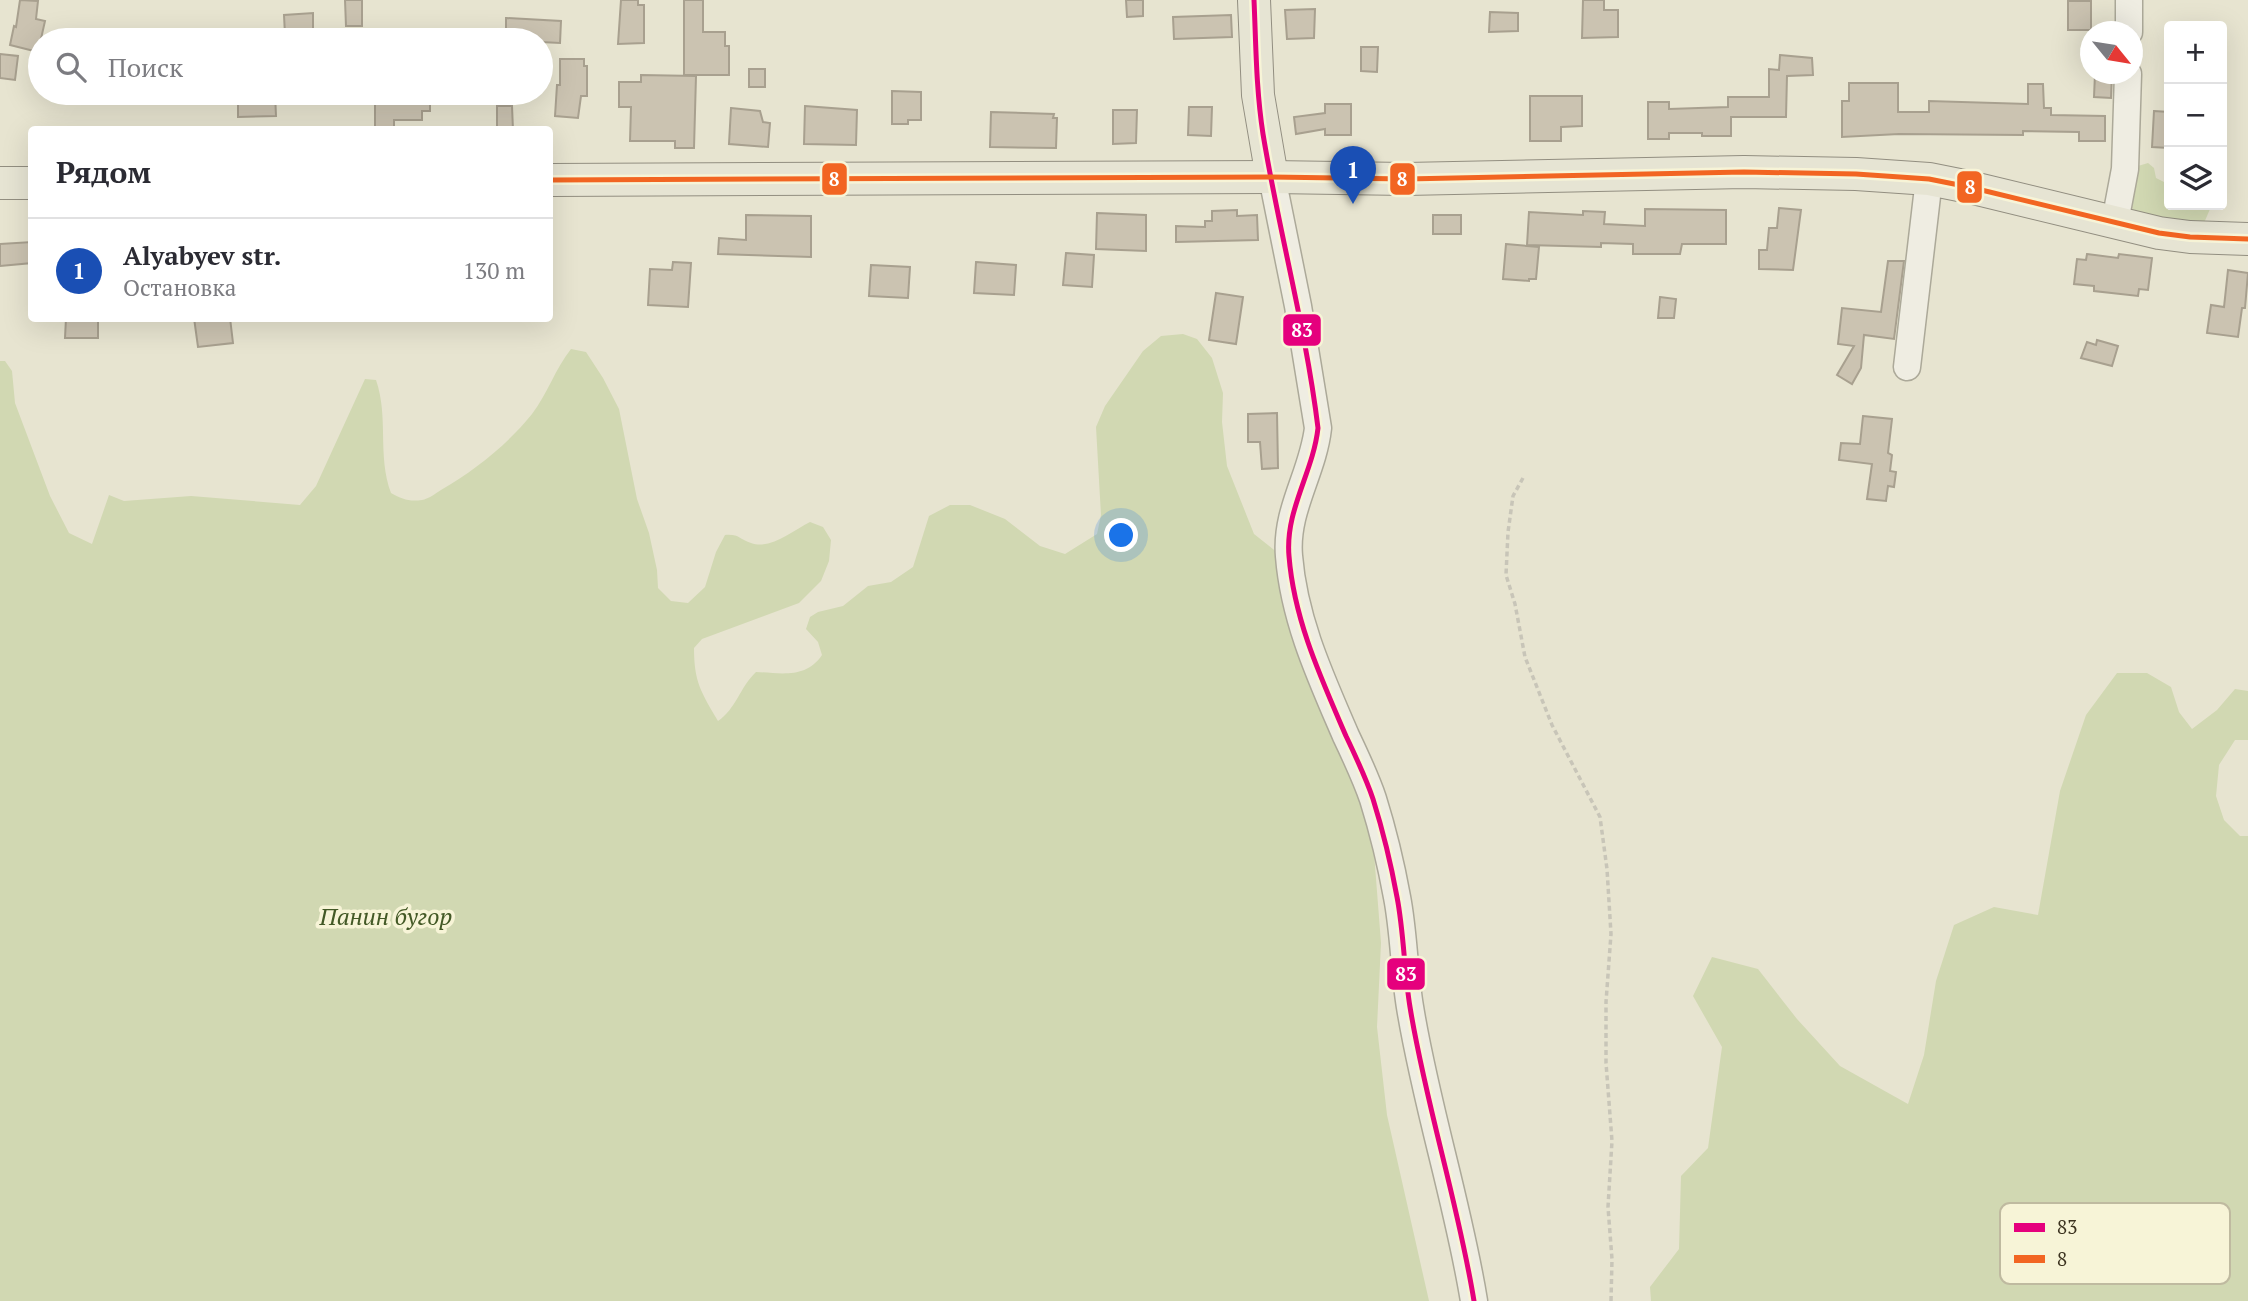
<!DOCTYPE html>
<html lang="ru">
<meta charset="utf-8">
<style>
body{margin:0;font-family:"PT Serif",serif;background:#f7f7f7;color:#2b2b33}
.controls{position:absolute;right:21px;top:21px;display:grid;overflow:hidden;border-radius:7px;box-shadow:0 7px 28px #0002}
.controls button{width:63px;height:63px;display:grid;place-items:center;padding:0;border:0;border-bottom:2px solid #e1e1e2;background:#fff;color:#2b2b33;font:35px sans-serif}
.compass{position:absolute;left:2080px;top:21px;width:63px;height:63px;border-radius:50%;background:#fff;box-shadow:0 7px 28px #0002;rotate:120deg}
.you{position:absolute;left:1122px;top:536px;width:24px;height:24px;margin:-18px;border:5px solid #fff;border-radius:50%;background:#1a73e8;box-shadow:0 0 0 10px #1a73e833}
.badge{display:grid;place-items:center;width:46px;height:46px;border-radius:50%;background:#ea580c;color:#fff;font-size:23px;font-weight:700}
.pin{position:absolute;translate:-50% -58px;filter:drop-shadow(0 2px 4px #0008)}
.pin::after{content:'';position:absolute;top:37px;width:24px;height:21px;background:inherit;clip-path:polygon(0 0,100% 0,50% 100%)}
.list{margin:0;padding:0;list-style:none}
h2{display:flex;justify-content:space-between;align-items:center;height:91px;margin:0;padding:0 28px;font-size:30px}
h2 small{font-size:23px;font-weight:400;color:#7c7c81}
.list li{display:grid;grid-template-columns:46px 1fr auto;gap:21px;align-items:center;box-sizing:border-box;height:105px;padding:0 28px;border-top:2px solid #e1e1e2}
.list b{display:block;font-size:26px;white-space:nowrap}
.list p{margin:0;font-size:23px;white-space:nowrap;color:#7c7c81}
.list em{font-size:23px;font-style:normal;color:#7c7c81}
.icon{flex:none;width:38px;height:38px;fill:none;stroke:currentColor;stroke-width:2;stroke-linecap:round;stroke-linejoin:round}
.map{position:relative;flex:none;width:2248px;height:1301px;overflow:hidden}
.search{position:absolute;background:#fff;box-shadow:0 7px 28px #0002;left:28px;top:28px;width:525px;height:77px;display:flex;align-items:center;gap:18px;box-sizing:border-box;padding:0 24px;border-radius:38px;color:#7c7c81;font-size:26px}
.panel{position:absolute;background:#fff;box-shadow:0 7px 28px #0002;left:28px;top:126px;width:525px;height:196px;border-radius:7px}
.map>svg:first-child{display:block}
.green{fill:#d1d8b2}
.building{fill:#cbc3b1;stroke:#a8a08f;stroke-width:2}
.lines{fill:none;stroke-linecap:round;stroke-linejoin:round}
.minor-casing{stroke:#aca999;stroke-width:29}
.major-casing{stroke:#928e80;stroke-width:34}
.path{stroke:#c8c5b8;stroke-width:3.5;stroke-dasharray:5 3.5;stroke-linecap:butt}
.minor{stroke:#efede2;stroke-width:26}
.major{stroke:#e6e4d3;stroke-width:32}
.bus-1-casing{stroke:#f7f4d7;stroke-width:10}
.bus-2-casing{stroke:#f7f4d7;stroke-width:10}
.bus-1{stroke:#e5007d;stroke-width:5}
.bus-2{stroke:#f26522;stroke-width:5}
.labels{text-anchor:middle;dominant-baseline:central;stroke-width:7;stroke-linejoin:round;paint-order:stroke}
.park-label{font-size:24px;font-style:italic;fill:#435926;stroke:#f7f4d7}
.key{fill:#f7f4d7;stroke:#bfbaa0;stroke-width:2}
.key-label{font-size:19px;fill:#3c3320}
.line-badge{stroke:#f7f4d7;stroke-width:2.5}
.badge-label{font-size:19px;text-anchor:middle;font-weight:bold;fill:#fff}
</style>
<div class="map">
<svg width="2248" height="1301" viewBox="0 0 2248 1301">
<rect width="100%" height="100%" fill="#e7e4d0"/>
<g class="green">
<polygon points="2148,163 2154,168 2156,178 2168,184 2164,199 2169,205 2206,205 2210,209 2204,223 2167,221 2137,215 2132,208 2138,166"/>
<path d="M1183 334 1197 339 1212 358 1223 393 1222 422 1227 466 1254 534 1278 553 1373 840 1381 943 1377 1027 1387 1115 1429 1301H0V361H5L12 371 15 403 50 496 69 533 92 544 109 495 124 501 191 496 300 505 316 486 365 379 376 380C389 418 377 455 391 493 402 499 409 502 422 500 428 499 435 494 441 490 475 470 507 445 532 414 548 393 555 369 571 349L586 352 603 378 619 409 637 499 649 533 657 570 658 588 671 601 688 603 705 587 716 552 725 535C740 534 738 539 751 543 771 550 792 531 810 522L823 527 831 540 829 561 821 581 799 603 702 639 694 648C694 682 701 692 718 721 736 709 740 687 756 672 781 673 806 679 822 655L818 642 806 629 810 617 818 612 843 606 868 586 891 582 913 567 929 516 950 505H970L1005 519 1040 546 1065 554 1097 534 1101 515 1096 427 1105 406 1143 351 1161 336Z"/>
<polygon points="2117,673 2147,673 2171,687 2179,712 2192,729 2217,710 2235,689 2248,691 2248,740 2235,740 2219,765 2216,796 2224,820 2240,836 2248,836 2248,1301 1651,1301 1650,1287 1679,1249 1681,1176 1708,1148 1722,1047 1693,996 1712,957 1758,969 1797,1019 1840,1066 1908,1104 1924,1055 1936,981 1954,925 1994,907 2038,915 2060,791 2086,715"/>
</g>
<g class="building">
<polygon points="20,0 38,1 36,19 45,21 38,52 10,45 14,26 16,27"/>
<polygon points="345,0 362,0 362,26 346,26"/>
<polygon points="621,0 638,0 638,5 644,5 644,43 618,44"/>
<polygon points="684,0 703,0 703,32 725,32 725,46 729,46 729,75 684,75"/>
<polygon points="1126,0 1143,0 1143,16 1127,17"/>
<polygon points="1583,0 1604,0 1604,10 1618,10 1618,37 1582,38"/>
<rect x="2068" y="1" width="23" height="29"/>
<polygon points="1315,9 1314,38 1287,39 1285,10"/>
<polygon points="1490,12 1518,13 1518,31 1489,32"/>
<polygon points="313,13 313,40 293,40 292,35 285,35 284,15"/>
<polygon points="1231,15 1232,37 1174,39 1173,17"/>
<polygon points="506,18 561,21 560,43 541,42 540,40 506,40"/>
<polygon points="1361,47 1378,47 1377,72 1361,71"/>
<polygon points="0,54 18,56 15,80 0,78"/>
<polygon points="1780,55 1812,58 1813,75 1787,76 1786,117 1731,117 1731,136 1702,136 1702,133 1669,133 1669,139 1648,139 1648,102 1669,102 1669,109 1728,107 1728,97 1769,97 1769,69 1779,70"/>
<polygon points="560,59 584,59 584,66 587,66 587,96 581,96 578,118 555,116 557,85 560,85"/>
<rect x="749" y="69" width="16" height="18"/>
<polygon points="2095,74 2112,74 2111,98 2094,97"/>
<polygon points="641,75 696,76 694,148 675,148 675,141 630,141 631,107 619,107 619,82 641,82"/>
<polygon points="1849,83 1898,83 1898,112 1929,112 1929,101 2028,104 2028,84 2043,84 2044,108 2051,108 2051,115 2105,116 2105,141 2079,141 2079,132 2023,131 2023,135 1899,134 1842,137 1842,101 1849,101"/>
<polygon points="892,91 921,92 921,120 908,120 908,124 892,124"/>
<polygon points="238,93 275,93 276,116 238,117"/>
<polygon points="385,93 430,93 430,111 422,111 422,120 394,120 394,130 375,130 375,101 385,101"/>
<polygon points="1530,96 1582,96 1582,126 1561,127 1561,141 1530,141"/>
<polygon points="1325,104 1351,104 1351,135 1325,135 1325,129 1296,134 1294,117 1325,113"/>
<polygon points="497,106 512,106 513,130 497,130"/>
<polygon points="805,106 857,110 856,145 804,144"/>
<polygon points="1189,107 1212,107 1211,136 1188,135"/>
<polygon points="731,108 760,111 763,122 770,123 768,147 729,144"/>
<polygon points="1113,110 1137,110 1136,143 1113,144"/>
<polygon points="2154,111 2169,112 2169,148 2152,147"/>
<polygon points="991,112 1054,114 1053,118 1057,118 1056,148 990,147"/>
<polygon points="1779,208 1801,210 1793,270 1759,269 1759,250 1767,250 1769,228 1777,228"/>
<polygon points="1645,209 1726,210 1726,244 1682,244 1680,254 1633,254 1633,244 1601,243 1601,247 1527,245 1529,212 1583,215 1583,211 1605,212 1604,224 1645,226"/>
<polygon points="1237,210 1237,216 1257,215 1258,240 1176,242 1176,226 1205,227 1205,221 1212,221 1212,211"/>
<polygon points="1097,213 1146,215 1146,251 1096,249"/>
<polygon points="746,215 811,216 811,257 718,254 719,238 746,240"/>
<rect x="1433" y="215" width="28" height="19"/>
<polygon points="32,242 32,263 0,266 0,244"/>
<polygon points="1506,244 1539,247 1536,279 1529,279 1529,281 1503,279"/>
<polygon points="1066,253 1094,255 1092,287 1063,285"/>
<polygon points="2087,254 2118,258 2119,254 2152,258 2148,290 2139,289 2138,296 2094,291 2094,286 2074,284 2077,259 2086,260"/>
<polygon points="1888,261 1904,261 1894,339 1864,335 1861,368 1852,384 1837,375 1854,346 1838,344 1842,308 1881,312"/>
<polygon points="673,262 691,263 688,307 648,305 650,269 672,270"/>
<polygon points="976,262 1016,265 1014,295 974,293"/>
<polygon points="871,265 910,267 908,298 869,296"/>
<polygon points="2228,270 2248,273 2245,308 2242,308 2238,337 2207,333 2211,305 2224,307"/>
<polygon points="1216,293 1243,297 1236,344 1209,340"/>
<polygon points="1660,297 1676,299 1674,318 1658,318"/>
<polygon points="66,318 98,318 98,338 65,338"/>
<polygon points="194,318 230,318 233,343 198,347"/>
<polygon points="2097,340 2118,346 2112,366 2081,358 2087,342 2096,345"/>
<polygon points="1277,413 1278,468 1262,469 1260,442 1248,442 1248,414"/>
<polygon points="1863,416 1892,419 1888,453 1892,455 1890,471 1896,472 1894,487 1888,486 1886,501 1867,499 1872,464 1839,460 1841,443 1860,444"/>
</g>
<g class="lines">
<defs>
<g id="minor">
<polyline points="2129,32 2129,0"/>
<path d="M1272 177 1298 306 1318 428C1313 473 1285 510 1289 556 1294 620 1321 678 1346 736 1356 757 1366 778 1373 799 1383 831 1391 864 1397 897 1404 933 1404 971 1410 1007 1426 1106 1458 1202 1474 1301"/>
<polyline points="2115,222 2125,169 2128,74"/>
<polyline points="1907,367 1929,179"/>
</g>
<g id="major">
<polyline points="1254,0 1258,95 1272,177"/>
<polyline points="550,180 1272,177 1406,179 1744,172 1856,174 1929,179 1969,187 2159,233 2190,237 2248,239"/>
<polyline points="0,183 32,183"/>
</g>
</defs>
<use href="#minor" class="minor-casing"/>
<use href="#major" class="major-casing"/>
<polyline class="path" points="1523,478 1513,496 1508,532 1506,575 1515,604 1525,657 1552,725 1600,817 1607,869 1611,934 1606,1002 1606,1063 1612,1141 1608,1207 1612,1259 1611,1301"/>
<use href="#minor" class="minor"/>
<use href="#major" class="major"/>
<defs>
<path id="bus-1" d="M1254 0C1256 45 1256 89 1263 134 1279 232 1306 329 1318 428 1313 473 1285 510 1289 556 1294 620 1321 678 1346 736 1356 757 1366 778 1373 799 1383 831 1391 864 1397 897 1404 933 1404 971 1410 1007 1426 1106 1458 1202 1474 1301"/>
<polyline id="bus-2" points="550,180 1272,177 1406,179 1744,172 1856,174 1929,179 1969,187 2159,233 2190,237 2248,239"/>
</defs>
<use href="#bus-1" class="bus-1-casing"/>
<use href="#bus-2" class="bus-2-casing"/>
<use href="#bus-1" class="bus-1"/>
<use href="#bus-2" class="bus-2"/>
</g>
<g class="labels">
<g class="park-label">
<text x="386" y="916">Панин бугор</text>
</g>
</g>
<rect x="2000" y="1203" width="230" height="81" rx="10" class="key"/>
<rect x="2014" y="1223" width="31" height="9" fill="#e5007d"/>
<rect x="2014" y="1255" width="31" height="8" fill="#f26522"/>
<g class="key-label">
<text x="2057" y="1234">83</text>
<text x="2057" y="1266">8</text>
</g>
<g class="line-badge">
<rect x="821" y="162" width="27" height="34" rx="7" fill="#f26522"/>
<rect x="1389" y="162" width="27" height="34" rx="7" fill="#f26522"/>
<rect x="1956" y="170" width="27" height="34" rx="7" fill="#f26522"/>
<rect x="1282" y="313" width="40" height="34" rx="7" fill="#e5007d"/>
<rect x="1386" y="957" width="40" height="34" rx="7" fill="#e5007d"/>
</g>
<g class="badge-label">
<text x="834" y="186">8</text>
<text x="1402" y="186">8</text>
<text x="1970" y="194">8</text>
<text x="1302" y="337">83</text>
<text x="1406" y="981">83</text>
</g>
</svg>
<div class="controls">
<button>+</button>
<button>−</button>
<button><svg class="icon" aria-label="layers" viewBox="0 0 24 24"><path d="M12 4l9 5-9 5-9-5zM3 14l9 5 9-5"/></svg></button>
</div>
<svg class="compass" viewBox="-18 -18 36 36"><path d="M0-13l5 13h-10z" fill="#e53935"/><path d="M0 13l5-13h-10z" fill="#7c7c81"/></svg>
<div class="you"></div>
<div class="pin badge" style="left:1353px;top:204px;background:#1a4fb4">1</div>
<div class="search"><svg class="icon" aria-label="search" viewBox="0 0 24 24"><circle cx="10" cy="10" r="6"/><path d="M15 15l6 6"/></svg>Поиск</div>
<section class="panel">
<h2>Рядом<small></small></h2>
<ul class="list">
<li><span class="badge" style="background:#1a4fb4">1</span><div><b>Alyabyev str.</b><p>Остановка</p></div><em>130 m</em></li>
</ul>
</section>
</div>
